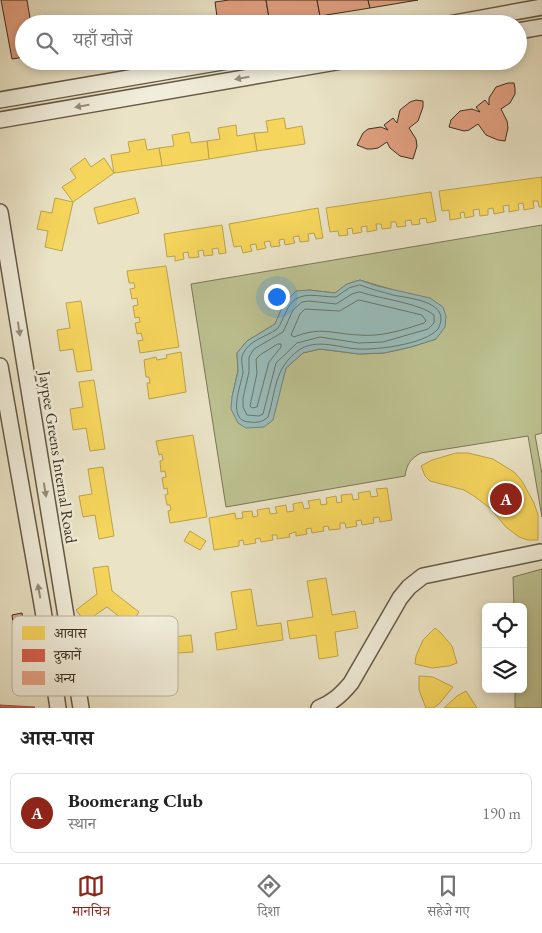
<!DOCTYPE html>
<html lang="hi">
<meta charset="utf-8">
<style>
body{margin:0;font-family:"EB Garamond","Noto Serif Devanagari",serif;background:#f2f2f2;color:#222}
.controls{position:absolute;right:15px;bottom:15px;display:grid;overflow:hidden;border-radius:8px;box-shadow:0 2px 8px #0003}
.controls button{width:45px;height:45px;display:grid;place-items:center;padding:0;border:0;border-bottom:1px solid #e0e0e0;background:#fff;color:#222;font:25px sans-serif}
.you{position:absolute;left:276px;top:296px;width:18px;height:18px;margin:-12px;border:4px solid #fff;border-radius:50%;background:#1a73e8;box-shadow:0 0 0 8px #1a73e833}
.badge{display:grid;place-items:center;width:32px;height:32px;border-radius:50%;background:#8f2418;color:#fff;font-size:16px;font-weight:700}
.pin{position:absolute;translate:-50% -50%;border:2px solid #fff;box-shadow:0 1px 5px #0006}
.list{margin:0;padding:0;list-style:none}
h2{display:flex;justify-content:space-between;align-items:center;height:65px;margin:0;padding:0 20px;font-size:21px}
h2 small{font-size:16px;font-weight:400;color:#767676}
.list li{display:grid;grid-template-columns:32px 1fr auto;gap:15px;align-items:center;box-sizing:border-box;height:80px;margin:0 10px 10px;padding:0 10px;border:1px solid #e0e0e0;border-radius:8px}
.list b{display:block;font-size:19px;white-space:nowrap}
.list p{margin:0;font-size:16px;white-space:nowrap;color:#767676}
.list em{font-size:16px;font-style:normal;color:#767676}
.icon{flex:none;width:28px;height:28px;fill:none;stroke:currentColor;stroke-width:2;stroke-linecap:round;stroke-linejoin:round}
.map{position:relative;flex:none;width:542px;height:708px;overflow:hidden}
.search{position:absolute;background:#fff;box-shadow:0 2px 8px #0003;left:15px;right:15px;top:15px;height:55px;display:flex;align-items:center;gap:12px;box-sizing:border-box;padding:0 18px;border-radius:28px;color:#767676;font-size:19px}
.sheet{height:155px;background:#fff}
nav{display:flex;justify-content:space-around;align-items:center;box-sizing:border-box;height:70px;border-top:1px solid #e0e0e0;background:#fff;font-size:14px;color:#767676}
nav a{display:grid;justify-items:center;gap:2px}
nav .on{color:#8f2418}
.map>svg:first-child{display:block}
.green{fill:#bdc191;stroke:#7b7758;fill-rule:evenodd}
.water{fill:#99bdbb;stroke:#73837c}
.homes{fill:#f6d55c;stroke:#bda349}
.shops{fill:#d6604d;stroke:#a7513f}
.lines{fill:none;stroke-linecap:round;stroke-linejoin:round}
.shore{stroke:#69756c;stroke-width:1}
.building{fill:#e4a283;stroke:#392d1e}
.minor-casing{stroke:#655a48;stroke-width:18}
.minor{stroke:#f1edda;stroke-width:15}
.oneway{fill:#958d7c}
.labels{text-anchor:middle;dominant-baseline:central;stroke-width:5;stroke-linejoin:round;paint-order:stroke}
.street-label{font-size:16px;fill:#392d1e;stroke:#f1edda}
.key{fill:#f1edda;stroke:#bab3a2;stroke-width:1}
.key-label{font-size:14px;fill:#392d1e}
</style>
<div class="map">
<svg width="542" height="708" viewBox="0 0 542 708">
<rect width="100%" height="100%" fill="#eae3c6"/>
<filter id="stains"><feTurbulence type="fractalNoise" baseFrequency=".004" numOctaves="4"/><feColorMatrix values="0 0 0 0 .2 0 0 0 0 .09 0 0 0 0 .02 0 0 0 .5 -.17"/></filter>
<radialGradient id="worn" r=".72"><stop offset=".6" stop-color="#630" stop-opacity="0"/><stop offset="1" stop-color="#630" stop-opacity=".3"/></radialGradient>
<g class="green">
<path d="M542 225V433L535 435 542 474V517L528 436 421 453C410 459 407 464 405 476L226 507 191 284ZM360 280 400 292 436 339 411 347 384 353 359 354 320 349 303 353 286 368 279 393 232 397 238 371 237 353 247 341 275 324 284 303 309 290 335 293 347 284Z"/>
<polygon points="542,569 542,708 515,708 515,689 523,689 523,607 514,607 513,577"/>
</g>
<polygon class="water" points="360,280 377,286 430,298 443,307 446,316 445,327 436,339 411,347 384,353 359,354 320,349 303,353 286,368 273,420 264,427 246,428 238,423 231,409 232,397 238,371 237,353 247,341 275,324 284,303 296,291 309,290 335,293 347,284"/>
<g class="homes">
<polygon points="284,118 286,129 302,126 305,144 257,151 254,133 268,132 266,121"/>
<polygon points="236,125 237,136 254,133 257,151 209,159 207,141 220,139 218,128"/>
<polygon points="189,132 191,143 207,141 209,159 162,166 159,148 174,146 172,135"/>
<polygon points="145,139 147,150 159,148 162,166 114,173 111,155 130,152 128,142"/>
<polygon points="85,158 91,167 104,158 114,173 73,202 62,187 76,178 70,169"/>
<polygon points="542,177 542,207 539,207 538,201 533,201 534,208 524,210 523,203 518,204 519,210 509,212 509,205 503,206 504,212 494,214 493,208 488,209 488,215 480,216 479,209 473,210 474,216 465,218 464,212 460,213 461,218 450,220 449,210 442,211 439,191"/>
<polygon points="431,192 436,221 427,223 426,218 419,219 420,224 412,225 411,220 405,221 406,226 397,227 396,222 391,222 391,228 382,229 381,224 376,224 377,230 367,232 367,226 361,227 362,232 353,234 352,228 347,229 348,235 339,236 338,231 330,232 326,208"/>
<polygon points="55,198 73,202 62,251 45,247 48,231 37,229 41,211 52,213"/>
<polygon points="135,198 139,213 98,224 94,208"/>
<polygon points="318,208 323,238 316,239 314,233 308,234 309,241 300,242 299,236 293,237 295,243 285,245 284,239 279,240 280,246 271,247 270,241 264,242 266,248 257,250 256,244 250,245 252,251 243,253 241,246 234,247 229,224"/>
<polygon points="222,225 226,253 219,254 218,248 212,249 213,255 204,256 203,250 198,251 199,257 189,258 188,252 183,253 184,259 175,261 175,256 167,257 164,234"/>
<polygon points="166,266 179,347 140,353 138,341 143,340 141,333 137,334 135,323 140,322 139,317 135,318 133,306 138,305 137,298 132,299 130,289 135,288 134,283 129,283 127,271"/>
<polygon points="81,301 92,370 77,372 73,349 60,351 57,330 70,328 66,303"/>
<polygon points="181,352 186,392 149,399 147,383 150,383 149,377 146,377 144,360 156,357 157,360 167,358 166,355"/>
<polygon points="94,380 105,449 90,451 86,428 73,430 70,409 83,407 79,382"/>
<polygon points="193,435 207,517 170,523 168,511 171,510 170,505 167,505 165,495 168,494 167,488 164,489 162,478 166,477 165,471 161,472 160,461 163,460 162,454 159,455 156,441"/>
<polygon points="456,453 468,453 493,459 514,472 522,481 534,503 538,515 538,540 528,540 519,537 506,527 491,509 474,496 464,490 430,481 425,476 421,466 432,460"/>
<polygon points="103,467 114,536 99,539 95,515 83,517 79,496 92,494 88,469"/>
<polygon points="387,488 392,520 380,522 379,517 373,518 374,523 362,525 361,520 356,521 357,526 346,528 345,523 340,523 340,529 329,530 328,526 323,527 324,531 312,533 311,528 306,529 307,534 296,536 296,532 289,534 290,537 277,539 277,535 272,535 273,540 261,542 260,538 255,539 256,543 244,545 243,540 239,541 239,546 214,550 209,518 235,513 236,519 243,518 242,512 252,511 253,517 258,516 257,510 269,508 270,514 277,513 275,507 286,505 287,512 294,511 293,504 302,502 304,509 310,508 308,501 320,499 321,505 327,504 326,498 336,496 337,503 342,502 341,495 352,494 353,500 359,499 358,493 370,491 371,497 378,496 376,489"/>
<polygon points="190,531 206,541 200,550 184,541"/>
<polygon points="108,566 112,591 139,612 130,625 107,607 85,622 76,610 97,594 93,568"/>
<polygon points="326,578 332,615 355,611 358,628 335,632 338,656 319,659 316,635 290,639 287,621 313,617 307,581"/>
<polygon points="251,589 257,626 281,623 283,640 217,650 215,633 237,629 231,592"/>
<polygon points="136,623 157,639 191,635 193,652 164,654 159,680 143,677 148,651 127,634"/>
<polygon points="435,628 441,633 452,646 457,663 449,666 432,668 415,664 416,656 423,640"/>
<polygon points="419,676 433,677 453,687 439,704 433,708 426,708 419,690"/>
<polygon points="466,691 477,708 444,708 457,696"/>
</g>
<polygon class="shops" points="0,705 35,707 34,708 0,708"/>
<g class="lines">
<g class="shore">
<path d="M360 285C371 289 382 292 393 295 406 298 440 300 441 318 441 322 440 325 438 329 425 344 379 350 358 349 340 348 316 338 299 350 274 368 276 391 268 417 262 422 258 423 250 422 226 422 241 385 243 373 243 367 240 359 243 354 249 340 266 337 277 329 281 325 283 317 286 312 296 288 316 297 336 297L349 288Z"/>
<path d="M360 292C381 299 419 303 434 315V323L428 329 383 342 359 343 320 337 297 343 276 363 263 414 259 416 247 415 243 407V398L249 372V357L254 349 283 332 293 310 302 302 309 301 336 304 352 294Z"/>
<path d="M359 300 422 315 426 321 424 323C403 330 382 337 359 335 332 334 322 326 294 337L291 335 300 314 305 309 339 311Z"/>
<polygon points="278,344 281,344 281,347 269,362 257,407 252,408 250,406 257,373 256,359 260,355"/>
</g>
</g>
<g class="building">
<polygon points="1,0 27,0 31,24 24,24 24,57 12,59"/>
<polygon points="229,0 266,0 270,24 218,24 215,2"/>
<polygon points="266,0 317,0 320,16 270,24"/>
<polygon points="317,0 368,0 370,8 320,16"/>
<polygon points="368,0 418,0 370,8"/>
<polygon points="176,18 177,24 143,24"/>
<polygon points="508,83 514,83 515,88 515,94 510,103 501,109 507,121 508,128 505,141 498,140 486,135 478,124 469,130 464,131 449,127 451,120 460,111 472,109 480,112 476,107 485,100 489,105 489,98 496,87"/>
<polygon points="416,100 423,101 423,107 418,121 409,128 416,139 417,146 413,159 400,156 390,148 387,142 378,148 372,149 367,149 357,145 363,133 368,129 381,127 388,130 384,125 393,118 397,123 400,110 410,102"/>
<polygon points="22,613 26,639 15,640 12,615"/>
</g>
<g class="lines">
<defs>
<g id="minor">
<polyline points="449,24 542,7"/>
<polyline points="518,31 542,27"/>
<polyline points="0,100 228,61"/>
<polyline points="0,120 342,61"/>
<polyline points="0,212 81,708"/>
<polyline points="0,366 43,610 58,708"/>
<path d="M319 708C333 702 341 695 351 683L400 598 409 587 423 576 540 552"/>
</g>
</defs>
<use href="#minor" class="minor-casing"/>
<use href="#minor" class="minor"/>
</g>
<defs><path id="oneway-solid" d="M-6-.8H1V-3.2L6.5 0L1 3.2V.8H-6Z" transform="scale(1.25)"/></defs>
<g class="oneway">
<use href="#oneway-solid" transform="translate(242 78) rotate(170)"/>
<use href="#oneway-solid" transform="translate(82 106) rotate(170)"/>
<use href="#oneway-solid" transform="translate(19 329) rotate(81)"/>
<use href="#oneway-solid" transform="translate(45 490) rotate(81)"/>
<use href="#oneway-solid" transform="translate(39 591) rotate(-100)"/>
</g>
<g class="labels">
<g class="street-label">
<text transform="translate(58 457) rotate(81)">Jaypee Greens Internal Road</text>
</g>
</g>
<rect x="12" y="616" width="166" height="80" rx="8" class="key"/>
<rect x="22" y="626" width="23" height="14" fill="#f6d55c"/>
<rect x="22" y="649" width="23" height="13" fill="#d6604d"/>
<rect x="22" y="671" width="23" height="14" fill="#e4a283"/>
<g class="key-label">
<text x="54" y="638">आवास</text>
<text x="54" y="660">दुकानें</text>
<text x="54" y="683">अन्य</text>
</g>
<rect width="100%" height="100%" filter="url(#stains)"/>
<rect width="100%" height="100%" fill="url(#worn)"/>
</svg>
<div class="controls">
<button><svg class="icon" aria-label="locate" viewBox="0 0 24 24"><circle cx="12" cy="12" r="6"/><path d="M12 2v4M12 18v4M2 12h4M18 12h4"/></svg></button>
<button><svg class="icon" aria-label="layers" viewBox="0 0 24 24"><path d="M12 4l9 5-9 5-9-5zM3 14l9 5 9-5"/></svg></button>
</div>
<div class="you"></div>
<div class="pin badge" style="left:506px;top:499px">A</div>
<div class="search"><svg class="icon" aria-label="search" viewBox="0 0 24 24"><circle cx="10" cy="10" r="6"/><path d="M15 15l6 6"/></svg>यहाँ खोजें</div>
</div>
<section class="sheet">
<h2>आस-पास<small></small></h2>
<ul class="list">
<li><span class="badge">A</span><div><b>Boomerang Club</b><p>स्थान</p></div><em>190 m</em></li>
</ul>
</section>
<nav>
<a class="on"><svg class="icon" aria-label="map" viewBox="0 0 24 24"><path d="M3 6l6-2 6 2 6-2v14l-6 2-6-2-6 2zM9 4v14M15 6v14"/></svg>मानचित्र</a>
<a><svg class="icon" aria-label="directions" viewBox="0 0 24 24"><path d="M12 3l9 9-9 9-9-9zM9 14v-3h6M13 9l2 2-2 2"/></svg>दिशा</a>
<a><svg class="icon" aria-label="saved" viewBox="0 0 24 24"><path d="M7 4h10v16l-5-4-5 4z"/></svg>सहेजे गए</a>
</nav>
